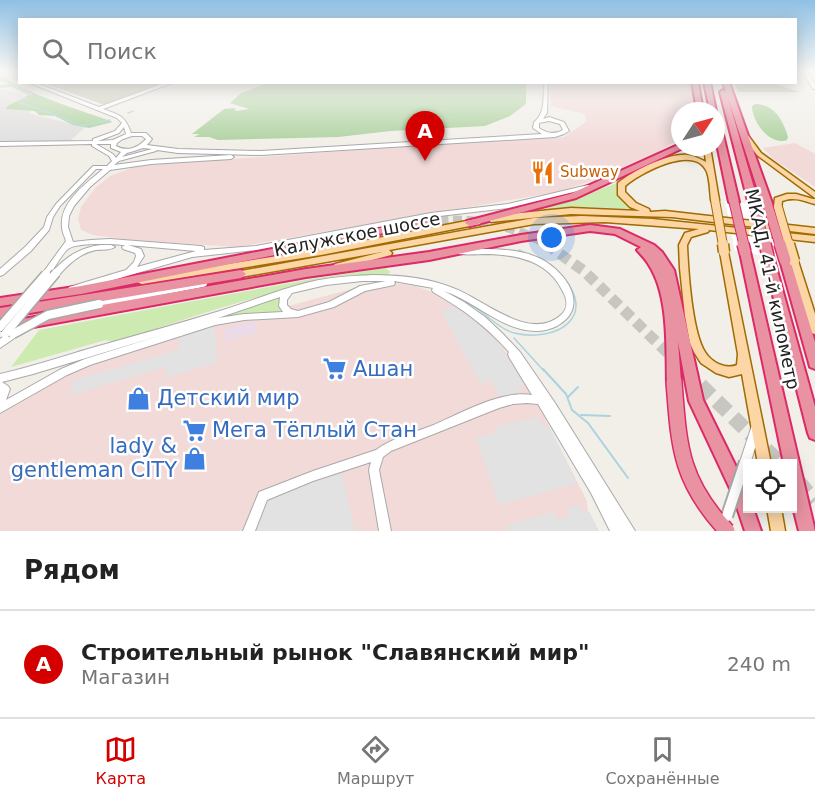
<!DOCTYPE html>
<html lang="ru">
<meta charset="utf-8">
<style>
body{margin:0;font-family:"DejaVu Sans",sans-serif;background:#f2f2f2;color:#222}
.controls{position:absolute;right:18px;bottom:18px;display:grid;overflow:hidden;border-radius:0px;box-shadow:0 3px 15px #0003}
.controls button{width:54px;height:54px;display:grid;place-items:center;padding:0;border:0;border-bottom:2px solid #e0e0e0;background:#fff;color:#222;font:30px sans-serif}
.compass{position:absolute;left:671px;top:102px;width:54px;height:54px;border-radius:50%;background:#fff;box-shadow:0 3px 15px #0003;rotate:54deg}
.you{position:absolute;left:552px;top:238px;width:21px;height:21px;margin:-15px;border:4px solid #fff;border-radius:50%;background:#1a73e8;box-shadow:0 0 0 9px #1a73e833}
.badge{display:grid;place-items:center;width:39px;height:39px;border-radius:50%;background:#d40000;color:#fff;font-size:20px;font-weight:700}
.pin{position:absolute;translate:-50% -50px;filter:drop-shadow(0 2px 3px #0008)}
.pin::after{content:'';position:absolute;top:32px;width:21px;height:18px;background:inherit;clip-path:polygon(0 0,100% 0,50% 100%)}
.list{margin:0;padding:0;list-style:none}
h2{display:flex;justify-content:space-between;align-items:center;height:78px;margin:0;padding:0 24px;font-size:26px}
h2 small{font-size:20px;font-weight:400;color:#767676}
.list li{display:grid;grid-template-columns:39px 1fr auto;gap:18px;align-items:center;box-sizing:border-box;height:108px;padding:0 24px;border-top:2px solid #e0e0e0}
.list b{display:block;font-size:22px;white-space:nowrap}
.list p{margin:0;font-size:20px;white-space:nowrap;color:#767676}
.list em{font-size:20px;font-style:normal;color:#767676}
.icon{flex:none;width:33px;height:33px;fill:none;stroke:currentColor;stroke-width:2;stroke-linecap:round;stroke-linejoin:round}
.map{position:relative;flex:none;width:815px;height:531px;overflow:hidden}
.search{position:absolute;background:#fff;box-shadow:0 3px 15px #0003;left:18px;right:18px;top:18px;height:66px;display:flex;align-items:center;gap:15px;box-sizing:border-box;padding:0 21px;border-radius:0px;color:#767676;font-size:22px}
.sheet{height:186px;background:#fff}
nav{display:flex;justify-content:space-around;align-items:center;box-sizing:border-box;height:84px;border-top:2px solid #e0e0e0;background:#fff;font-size:16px;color:#767676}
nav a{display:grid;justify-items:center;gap:3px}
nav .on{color:#d40000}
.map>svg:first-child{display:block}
.residential{fill:#e0dfdf}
.commercial{fill:#f2dad9}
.industrial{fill:#ebdbe8}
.construction{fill:#c7c7b4}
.grass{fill:#cdebb0}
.forest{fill:#add19e}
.parking{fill:#e2e2e2}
.pier{fill:#fff}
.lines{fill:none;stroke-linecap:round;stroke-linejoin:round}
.stream-far1{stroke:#aad3df;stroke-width:1.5}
.stream{stroke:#aad3df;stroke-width:2}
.highway-tunnel-far2{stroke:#c8c6c1;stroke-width:9;stroke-dasharray:9 4.5;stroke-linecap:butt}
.highway-tunnel-far1{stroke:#c8c6c1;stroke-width:11;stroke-dasharray:11 6;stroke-linecap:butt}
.highway-tunnel{stroke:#c8c6c1;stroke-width:15;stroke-dasharray:15 8;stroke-linecap:butt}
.minor-casing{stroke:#a9a9a9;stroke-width:2}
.major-casing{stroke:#a06b00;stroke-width:3}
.highway-casing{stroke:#dc2a67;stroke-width:4}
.minor{fill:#fff;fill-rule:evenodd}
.major{fill:#fcd6a4;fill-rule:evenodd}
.highway{fill:#e892a2;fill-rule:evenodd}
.minor-bridge-far1-casing{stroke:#a9a9a9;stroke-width:11;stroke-linecap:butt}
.minor-bridge-casing{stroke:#a9a9a9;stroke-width:14;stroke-linecap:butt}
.major-bridge-far1-casing{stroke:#a06b00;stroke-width:10;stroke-linecap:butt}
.major-bridge-casing{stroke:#a06b00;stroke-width:13;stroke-linecap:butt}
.highway-bridge-far2-casing{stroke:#dc2a67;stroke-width:11;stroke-linecap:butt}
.highway-bridge-far1-casing{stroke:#dc2a67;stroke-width:14;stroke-linecap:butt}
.highway-bridge-casing{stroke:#dc2a67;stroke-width:18;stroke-linecap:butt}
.minor-bridge-far1{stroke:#fff;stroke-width:8}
.minor-bridge{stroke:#fff;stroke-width:10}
.major-bridge-far1{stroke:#fcd6a4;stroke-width:8}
.major-bridge{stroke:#fcd6a4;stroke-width:10}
.highway-bridge-far2{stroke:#e892a2;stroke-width:9}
.highway-bridge-far1{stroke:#e892a2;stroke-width:11}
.highway-bridge{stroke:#e892a2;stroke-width:15}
.labels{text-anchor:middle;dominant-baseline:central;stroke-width:5;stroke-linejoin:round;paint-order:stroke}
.far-food-label{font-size:15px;fill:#c56008;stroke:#fff;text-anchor:start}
.street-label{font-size:18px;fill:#222;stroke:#fff}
.near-shop-label{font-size:21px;fill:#366cbe;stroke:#fff;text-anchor:start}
</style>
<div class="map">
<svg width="815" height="531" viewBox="0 0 815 531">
<rect width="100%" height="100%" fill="#f2efe9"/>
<polygon class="residential" points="0,88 22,95 31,114 85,127 70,141 0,142"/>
<g class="commercial">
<polygon points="550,83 691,83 694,111 680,111 680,138 653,156 613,174 557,192 237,247 130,240 93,235 81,230 78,219 81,207 95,188 110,176 136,166 495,140 564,137 586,122 585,114 551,106"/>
<polygon points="795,143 815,154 815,187 773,159 763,148"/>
<polygon points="381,281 416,286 443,296 472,314 503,348 529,387 587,501 589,531 0,531 0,402 82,358 216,320 236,320"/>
</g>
<polygon class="industrial" points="256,321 257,332 225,341 224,329"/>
<g class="construction">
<polygon points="44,83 170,83 107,106"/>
<polygon points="735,83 773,83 799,92 738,92"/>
</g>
<g class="grass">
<polygon points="617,183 619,192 637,209 585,207 531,210 581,196"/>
<path d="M385 268 391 272 387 275C296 277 200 316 113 342L106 340 11 367 39 330 311 279Z"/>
<polygon points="282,296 280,308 283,313 239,315 159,336"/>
</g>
<g class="forest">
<path d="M1 72C8 89 93 114 113 122L89 128 73 125 55 116 39 115 35 111 6 109 7 106 32 94 16 86 0 88V85L9 84 0 81Z"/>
<polygon points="271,82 526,83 526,104 510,116 485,126 391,131 338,137 218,140 209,137 194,137 200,134 192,134 224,109 234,108 236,111 249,109 230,103 241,93"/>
<path d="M755 104C774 104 783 120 788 137L787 140C769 146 752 121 752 106Z"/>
</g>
<g class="parking">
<polygon points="453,306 475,320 499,345 522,381 523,384 519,387 521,391 501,398 490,380 480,383 441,310"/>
<polygon points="214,324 217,363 166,377 166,367 71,395 73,380 179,350 179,336"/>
<polygon points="538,417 544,426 549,426 577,483 499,505 476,438 496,433 494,427"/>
<polygon points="339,464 355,531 254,531 253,523 260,518 260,509 272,488"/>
<polygon points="580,505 583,513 589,511 599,531 509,531 507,525 554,512 557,520 569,517 567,509"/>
</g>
<polygon class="pier" points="725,201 782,208 800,261 735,251"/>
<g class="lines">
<g class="stream-far1">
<polyline points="10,85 29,94 21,102"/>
<path d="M21 103C42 111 61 115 80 126L110 120"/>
<polyline points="128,113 133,111"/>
<path d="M451 294C462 300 473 305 483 313 492 320 502 330 514 333 556 343 599 317 562 276 551 263 534 257 519 250"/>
<polyline points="514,338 544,371"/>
</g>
<g class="stream">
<polyline points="543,369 566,394 572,410 588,423 628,478"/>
<polyline points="568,397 578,387"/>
<polyline points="581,415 610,416"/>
</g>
<path class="highway-tunnel-far2" d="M426 222C471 216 509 224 549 245"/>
<polyline class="highway-tunnel-far1" points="546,244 584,271 686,371"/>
<g class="highway-tunnel">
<polyline points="684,369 781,464"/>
<polyline points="798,481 815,501"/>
</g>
<defs>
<g id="minor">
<polygon points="10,72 14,72 20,76 20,80"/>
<polygon points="803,72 807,72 815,84 815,89 813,89"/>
<path d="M27 82H34L99 107 167 82H175L103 109C119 115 125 115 131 133H146L152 139 147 145 178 149 261 151 542 134 533 128 534 122C546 113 543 97 544 82H548L547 113 543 119 549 117 564 122 569 131 564 134 555 137 261 155 178 153 157 150 156 151 119 161 114 165 151 160 231 155 234 157 231 159 151 164 110 170 90 187 74 206 69 216 68 227 73 242 91 240 110 239 201 246 204 247V250L256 246 431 213 508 204 588 185 591 187 590 188 508 208 431 217 256 250 192 257 72 292 69 291 68 289 69 287 126 270 134 262 136 256 135 253 123 249 122 247 125 245C113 244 77 242 68 249 64 252 52 271 49 276L46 277 42 274 66 241C65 237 62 232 62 227 59 202 87 183 103 169H96L60 206 53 217 49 230 31 251 3 275 0 276V269L25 247 44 227 47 217 56 204 93 166H107L112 161 109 156 92 146V144L0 146V142L93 141V139L115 131 122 123 117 118ZM549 121 560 124 563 130C554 135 546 133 539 128V123ZM124 127 126 134 113 140 98 141 119 133ZM132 136H142L146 139C138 148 127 152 116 146L117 143 123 139ZM96 144H111V148L121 152 116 158 113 154ZM143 148 152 149 122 157 127 153 134 151ZM128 245 196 251 137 267 144 256 141 249Z"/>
<path d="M102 245H111L115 247C109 251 103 249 96 250 80 253 69 264 59 275H53L52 273 53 271C67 256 81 247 102 245Z"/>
<path d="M460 249C487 249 517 247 541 259 566 272 591 307 557 326 551 329 543 331 536 331 502 331 475 301 444 291L464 302 485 317 503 334 520 352 555 403 635 531H622L621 530 622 531H610L591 493 538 404 527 403 513 404 499 408 391 451 383 457 379 470 391 531H379L369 470 371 462 313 481 267 500 255 531H243L259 492 313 471 376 450C392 438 413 433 431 426 460 414 500 390 532 395L509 357 508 354 509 352C486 326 463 309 433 292L432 290 433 288 394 281 395 283 394 285 365 291 334 307 298 317 244 320 215 325 90 365 67 375 0 413V374C30 367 58 358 88 349 133 336 178 324 223 310 252 301 280 289 310 282 330 277 352 276 373 275 399 275 429 278 453 288 484 299 529 343 561 315 569 308 567 298 562 290 548 262 519 255 489 254 479 254 468 255 457 254L456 252ZM362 281H386L360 286 329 302 298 311 291 309 287 305V300L292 293 326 285ZM280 297 279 306 283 312 244 314 218 318ZM165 334 85 359 61 369 6 400 10 389 8 386 2 382 33 374Z"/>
<polygon points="203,281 206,282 207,284 206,286 203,287 99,307 96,306 95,304 96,302 99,301"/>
<polygon points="13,330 16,331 17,334 16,337 0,348 0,339"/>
<polygon points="756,424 760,425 761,429 750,464 748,464 748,466 745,467 741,466 740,462 752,425"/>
</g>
<g id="major">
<polygon points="745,133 747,134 761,153 815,192 815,198 757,155 742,135"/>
<path d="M704 147H710L719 200 718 202H712L711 200C710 192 710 180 707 172 695 143 640 173 625 186V192L636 203 649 209 650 212 665 211 815 228V234L672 217 571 214 491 222 487 219 491 216 571 208 640 211 630 207 618 195V183C633 171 668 153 688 155 695 156 700 159 706 162Z"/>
<path d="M787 194H796L813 199H815V204C804 201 794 196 782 201L781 209H775L774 207 775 198Z"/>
<path d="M582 216 652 219 815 236V242L709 230 708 232 691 237 687 245C688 270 692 332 705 352 711 362 725 370 737 365L738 354 720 252 724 249 728 252 771 464H758L742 374 729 377 716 373 701 363 694 352 690 343 685 316 680 268 679 245 685 233 699 229 605 222 534 224 389 250 392 253 391 255 338 269 335 268 333 266 335 264 382 252 241 277 236 274 241 271 534 218Z"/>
<polygon points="477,219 480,220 481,222 480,224 321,255 142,284 139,283 137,281 139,279 142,278 321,249"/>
<polygon points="794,258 798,261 815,314 815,334 811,333 810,330 790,261"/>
<polygon points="767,508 781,508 785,531 771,531"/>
</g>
<g id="highway">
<polygon points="692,82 698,82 703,111 697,111"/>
<polygon points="704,82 710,82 716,111 716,112 710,111"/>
<polygon points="723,82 729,82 773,206 771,208 765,208 763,206 727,95 759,205 754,208 749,205 720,92 723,90 726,92"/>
<polygon points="716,120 720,122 739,202 734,205 729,202 716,139"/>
<polygon points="678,145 685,147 576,198 470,226 465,223 467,221 570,194"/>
<polygon points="426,219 431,222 429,224 81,294 0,306 0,298 81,286"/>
<path d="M590 225 620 229 654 245 662 252 674 270 703 400 746 487 748 492V508H753L761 531H745L733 495 689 401 678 342 681 382 679 386 674 388 669 386 667 382C666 346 669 296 649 265 646 259 641 255 637 250L641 247 615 234 590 231 521 241 429 260 306 277 6 332 2 330 0 327 2 324 6 322 306 269 429 252 521 235Z"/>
<polygon points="745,248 750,252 815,531 799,531 792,503 792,464 784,464 740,252"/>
<polygon points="768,252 773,256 815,407 815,440 810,438 808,433 763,256"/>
<polygon points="785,256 790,260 815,342 815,369 810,367 809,363 780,260"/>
<polygon points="241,270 246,274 241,278 0,318 0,308"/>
</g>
</defs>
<use href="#minor" class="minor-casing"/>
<use href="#major" class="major-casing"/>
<use href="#highway" class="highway-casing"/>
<use href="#minor" class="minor"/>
<use href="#major" class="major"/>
<use href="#highway" class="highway"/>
<defs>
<g id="minor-bridge-far1">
<polyline points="0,327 46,274"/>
<polyline points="5,334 56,273"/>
<polyline points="13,334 48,315 99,304"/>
</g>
<polyline id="minor-bridge" points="727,516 745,462"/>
<g id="major-bridge-far1">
<polyline points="715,200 723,245"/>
<polyline points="778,207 789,245"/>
</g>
<g id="major-bridge">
<polyline points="723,244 724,252"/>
<polyline points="789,244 794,261"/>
</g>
<g id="highway-bridge-far2">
<polyline points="734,202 744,245"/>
<polyline points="754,205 765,245"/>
<polyline points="768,206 780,245"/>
</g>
<g id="highway-bridge-far1">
<polyline points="743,244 745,252"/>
<polyline points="765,244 768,256"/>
<polyline points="780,244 785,260"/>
</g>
<path id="highway-bridge" d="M674 382C679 447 680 481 727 531"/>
</defs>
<use href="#minor-bridge-far1" class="minor-bridge-far1-casing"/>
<use href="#minor-bridge" class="minor-bridge-casing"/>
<use href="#major-bridge-far1" class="major-bridge-far1-casing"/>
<use href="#major-bridge" class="major-bridge-casing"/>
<use href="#highway-bridge-far2" class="highway-bridge-far2-casing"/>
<use href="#highway-bridge-far1" class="highway-bridge-far1-casing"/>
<use href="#highway-bridge" class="highway-bridge-casing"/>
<use href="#minor-bridge-far1" class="minor-bridge-far1"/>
<use href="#minor-bridge" class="minor-bridge"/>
<use href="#major-bridge-far1" class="major-bridge-far1"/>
<use href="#major-bridge" class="major-bridge"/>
<use href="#highway-bridge-far2" class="highway-bridge-far2"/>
<use href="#highway-bridge-far1" class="highway-bridge-far1"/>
<use href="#highway-bridge" class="highway-bridge"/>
</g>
<linearGradient id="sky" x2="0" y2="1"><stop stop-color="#8fc0e4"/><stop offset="0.49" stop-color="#f9f8f5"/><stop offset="1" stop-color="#f9f8f5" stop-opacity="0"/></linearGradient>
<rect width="815" height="146" fill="url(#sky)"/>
<defs>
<symbol id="restaurant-bare" viewBox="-9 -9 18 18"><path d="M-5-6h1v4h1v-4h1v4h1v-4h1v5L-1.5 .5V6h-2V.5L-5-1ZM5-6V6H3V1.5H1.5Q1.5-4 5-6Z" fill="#e8710a" stroke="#fff" stroke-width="2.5" paint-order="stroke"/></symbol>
<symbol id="supermarket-bare" viewBox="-9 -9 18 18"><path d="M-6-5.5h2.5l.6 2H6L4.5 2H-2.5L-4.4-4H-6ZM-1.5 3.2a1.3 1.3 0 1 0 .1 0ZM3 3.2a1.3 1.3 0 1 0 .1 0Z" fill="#3f7fe0" stroke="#fff" stroke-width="2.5" paint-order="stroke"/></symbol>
<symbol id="shop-bare" viewBox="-9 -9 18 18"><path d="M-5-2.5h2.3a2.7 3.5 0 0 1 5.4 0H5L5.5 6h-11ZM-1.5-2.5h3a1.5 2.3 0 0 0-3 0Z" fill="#3f7fe0" stroke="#fff" stroke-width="2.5" paint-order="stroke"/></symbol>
</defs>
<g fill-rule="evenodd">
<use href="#restaurant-bare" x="526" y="156" width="33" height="33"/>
<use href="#supermarket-bare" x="318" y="352" width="33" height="33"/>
<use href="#shop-bare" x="122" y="382" width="33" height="33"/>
<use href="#supermarket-bare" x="178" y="414" width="33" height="33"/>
<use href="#shop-bare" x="178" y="442" width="33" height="33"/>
</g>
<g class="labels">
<g class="far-food-label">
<text x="560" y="172">Subway</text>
</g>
<g class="street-label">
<text transform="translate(357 234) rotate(-11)">Калужское шоссе</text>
<text transform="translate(773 289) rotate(78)">МКАД, 41-й километр</text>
</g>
<g class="near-shop-label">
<text x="353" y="369">Ашан</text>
<text x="157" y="398">Детский мир</text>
<text x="212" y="430">Мега Тёплый Cтан</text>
<text x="177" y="446" text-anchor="end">lady &amp;<tspan x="177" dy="24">gentleman CITY</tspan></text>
</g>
</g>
</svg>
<div class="controls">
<button><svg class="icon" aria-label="locate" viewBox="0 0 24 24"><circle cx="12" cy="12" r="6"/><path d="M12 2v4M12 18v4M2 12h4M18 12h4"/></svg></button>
</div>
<svg class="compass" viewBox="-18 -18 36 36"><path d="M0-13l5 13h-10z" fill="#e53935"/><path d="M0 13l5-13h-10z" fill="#767676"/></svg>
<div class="you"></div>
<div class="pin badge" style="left:425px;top:161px">A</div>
<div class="search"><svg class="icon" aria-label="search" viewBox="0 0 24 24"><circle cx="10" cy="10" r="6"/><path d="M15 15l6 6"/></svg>Поиск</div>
</div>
<section class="sheet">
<h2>Рядом<small></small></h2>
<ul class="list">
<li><span class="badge">A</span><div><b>Строительный рынок &quot;Славянский мир&quot;</b><p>Магазин</p></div><em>240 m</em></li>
</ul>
</section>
<nav>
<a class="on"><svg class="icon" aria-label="map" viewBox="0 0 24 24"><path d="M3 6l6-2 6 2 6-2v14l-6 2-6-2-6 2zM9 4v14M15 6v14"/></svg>Карта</a>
<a><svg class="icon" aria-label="directions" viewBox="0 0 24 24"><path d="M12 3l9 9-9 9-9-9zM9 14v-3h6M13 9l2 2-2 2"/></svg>Маршрут</a>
<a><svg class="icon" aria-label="saved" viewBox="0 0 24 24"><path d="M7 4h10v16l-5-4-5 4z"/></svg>Сохранённые</a>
</nav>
